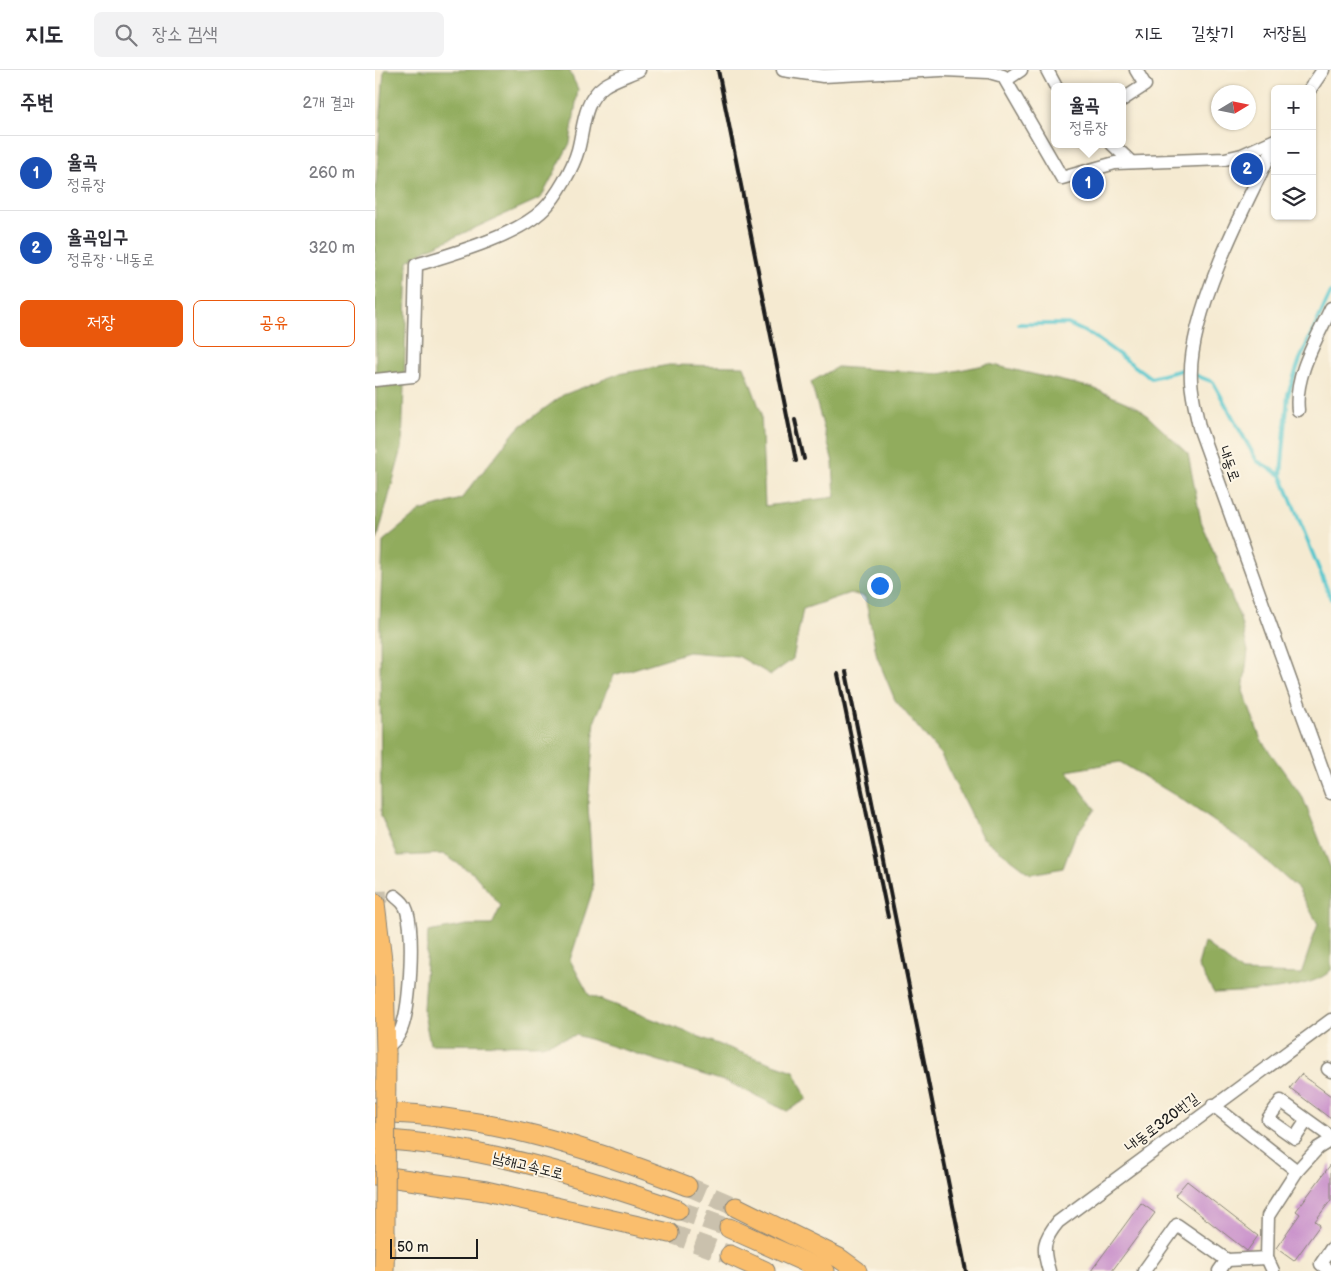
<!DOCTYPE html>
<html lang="ko">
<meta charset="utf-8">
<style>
body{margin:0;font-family:"Balsamiq Sans","Poor Story",sans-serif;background:#f2f2f3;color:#2b2b33}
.controls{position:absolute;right:15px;top:15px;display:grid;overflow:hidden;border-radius:8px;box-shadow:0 1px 4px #0004}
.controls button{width:45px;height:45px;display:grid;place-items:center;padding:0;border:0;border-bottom:1px solid #e1e1e2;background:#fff;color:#2b2b33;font:25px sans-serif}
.compass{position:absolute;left:836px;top:15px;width:45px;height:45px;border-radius:50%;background:#fff;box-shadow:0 1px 4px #0004;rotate:80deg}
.scale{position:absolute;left:15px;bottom:12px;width:88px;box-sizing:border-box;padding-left:5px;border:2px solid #1c1c1c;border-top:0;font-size:14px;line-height:18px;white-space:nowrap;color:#1c1c1c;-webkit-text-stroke:4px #fcf5e5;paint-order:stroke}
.you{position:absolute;left:504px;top:515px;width:18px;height:18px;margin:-12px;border:4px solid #fff;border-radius:50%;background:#1a73e8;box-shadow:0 0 0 8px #1a73e833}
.badge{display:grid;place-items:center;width:32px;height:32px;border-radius:50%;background:#ea580c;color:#fff;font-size:16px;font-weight:700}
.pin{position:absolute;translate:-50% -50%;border:2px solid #fff;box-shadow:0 1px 5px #0006}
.popup{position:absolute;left:676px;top:13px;width:75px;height:65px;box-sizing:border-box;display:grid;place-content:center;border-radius:8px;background:#fff;filter:drop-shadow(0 1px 4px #0005);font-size:16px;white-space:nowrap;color:#7c7c81}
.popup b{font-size:19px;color:#2b2b33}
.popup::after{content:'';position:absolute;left:50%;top:100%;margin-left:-10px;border:10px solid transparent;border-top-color:#fff}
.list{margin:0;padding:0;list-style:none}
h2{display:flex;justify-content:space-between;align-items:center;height:65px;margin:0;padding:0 20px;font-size:21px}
h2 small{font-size:16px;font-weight:400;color:#7c7c81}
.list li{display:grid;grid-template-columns:32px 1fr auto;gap:15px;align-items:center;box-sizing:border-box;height:75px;padding:0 20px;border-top:1px solid #e1e1e2}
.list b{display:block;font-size:19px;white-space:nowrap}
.list p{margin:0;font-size:16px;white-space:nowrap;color:#7c7c81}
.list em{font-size:16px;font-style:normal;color:#7c7c81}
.actions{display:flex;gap:10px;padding:15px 20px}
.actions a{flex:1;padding:11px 0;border:1px solid #ea580c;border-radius:8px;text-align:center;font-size:18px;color:#ea580c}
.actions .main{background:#ea580c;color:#fff}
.icon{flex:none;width:28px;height:28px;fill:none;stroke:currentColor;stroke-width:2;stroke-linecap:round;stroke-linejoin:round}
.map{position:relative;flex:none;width:956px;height:1201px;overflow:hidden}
header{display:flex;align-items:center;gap:30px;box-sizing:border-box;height:70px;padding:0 25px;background:#fff;border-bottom:1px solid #e1e1e2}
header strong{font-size:24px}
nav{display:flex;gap:28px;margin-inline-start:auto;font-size:18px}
.search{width:350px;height:45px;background:#f2f2f3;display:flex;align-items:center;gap:12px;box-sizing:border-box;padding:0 18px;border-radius:8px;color:#7c7c81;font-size:19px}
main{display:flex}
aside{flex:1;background:#fff}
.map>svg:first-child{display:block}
.forest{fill:#91ac5d;stroke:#56643c}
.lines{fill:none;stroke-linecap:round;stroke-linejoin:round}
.stream{stroke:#5ac7ce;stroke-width:4}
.building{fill:#c88fca}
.minor-tunnel{stroke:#cac1ad;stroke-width:12;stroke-dasharray:12 6;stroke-linecap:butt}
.highway-tunnel{stroke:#cac1ad;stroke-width:19;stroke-dasharray:19 9;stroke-linecap:butt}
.minor-casing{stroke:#888376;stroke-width:15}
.highway-casing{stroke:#888376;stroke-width:21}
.minor{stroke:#fff;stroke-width:12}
.highway{stroke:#fabe6d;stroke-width:19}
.rail{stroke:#1c1c1c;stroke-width:4}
.highway-bridge-casing{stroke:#888376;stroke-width:21;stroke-linecap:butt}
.highway-bridge{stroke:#fabe6d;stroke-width:19}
.labels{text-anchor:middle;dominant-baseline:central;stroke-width:4;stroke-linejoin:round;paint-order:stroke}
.street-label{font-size:15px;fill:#1c1c1c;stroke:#fcf5e5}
</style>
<header>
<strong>지도</strong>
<div class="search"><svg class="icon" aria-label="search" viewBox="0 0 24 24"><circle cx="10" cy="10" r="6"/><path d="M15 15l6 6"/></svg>장소 검색</div>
<nav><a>지도</a><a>길찾기</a><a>저장됨</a></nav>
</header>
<main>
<aside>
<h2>주변<small>2개 결과</small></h2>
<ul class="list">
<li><span class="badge" style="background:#1a4fb4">1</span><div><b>율곡</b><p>정류장</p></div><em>260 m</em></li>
<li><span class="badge" style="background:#1a4fb4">2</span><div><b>율곡입구</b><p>정류장 · 내동로</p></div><em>320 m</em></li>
</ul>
<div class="actions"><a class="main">저장</a><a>공유</a></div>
</aside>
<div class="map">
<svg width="956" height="1201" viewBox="0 0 956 1201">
<rect width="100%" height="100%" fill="#fcf5e5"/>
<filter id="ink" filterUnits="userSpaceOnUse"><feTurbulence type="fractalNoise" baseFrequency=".02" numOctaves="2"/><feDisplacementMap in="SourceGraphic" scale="10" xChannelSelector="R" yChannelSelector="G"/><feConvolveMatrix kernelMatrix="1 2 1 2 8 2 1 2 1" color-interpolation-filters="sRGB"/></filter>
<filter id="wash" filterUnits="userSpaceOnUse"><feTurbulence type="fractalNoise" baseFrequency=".0096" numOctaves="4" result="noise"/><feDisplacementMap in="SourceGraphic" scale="20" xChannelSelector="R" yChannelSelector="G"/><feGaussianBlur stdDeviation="1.12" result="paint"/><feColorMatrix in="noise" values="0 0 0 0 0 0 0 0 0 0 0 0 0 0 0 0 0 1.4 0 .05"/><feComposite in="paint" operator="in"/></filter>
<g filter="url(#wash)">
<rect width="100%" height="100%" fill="#f5ead1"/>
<g class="forest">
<polygon points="9,0 194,0 203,19 195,73 166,128 51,180 33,191 27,378 2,470 0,129"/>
<path d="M614 294 718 318 764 338 813 384 826 451 865 548 873 581 868 621 886 670 928 728 956 799V900C938 921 867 922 839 923L823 896 829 872 867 902 926 904 943 854 923 819 871 773 803 727 745 692 692 701 720 739 700 766 688 798 656 804 607 767 566 685 520 630 502 587 490 527 475 523 428 539 418 589 396 605 363 586 313 582 239 605 220 650 213 734 218 819 195 890 214 925 367 983 419 1001 432 1029 412 1041 355 1013 201 965 167 975 55 974 48 939 53 862 92 855H117L126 836 99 804 68 784 23 786 6 746 5 552 8 471 45 441 86 429 142 359 188 325 243 304 294 295 369 296 386 342 390 436 460 427 458 392 436 312 462 297 565 304Z"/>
</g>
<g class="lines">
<g class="stream">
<polyline points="956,222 925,289 913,324 906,405 956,529"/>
<polyline points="643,254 693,254 717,265 776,308 807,300 813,303"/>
<polyline points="820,305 838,312 882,391 906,405"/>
</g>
</g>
<g id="blocks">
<g class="building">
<polygon points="926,1004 956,1026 956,1049 915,1018"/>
<polygon points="956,1094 956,1130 940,1151 945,1155 919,1191 901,1178 925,1144 921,1141"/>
<polygon points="812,1111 883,1166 872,1181 800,1125"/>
<polygon points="766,1133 780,1143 737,1201 716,1201"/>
</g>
</g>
</g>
<g filter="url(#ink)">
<use href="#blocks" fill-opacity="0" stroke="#888376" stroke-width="1"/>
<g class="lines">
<polyline class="minor-tunnel" points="0,827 20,826"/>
<g class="highway-tunnel">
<polyline points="312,1116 361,1137"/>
<polyline points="303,1140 354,1158"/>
<polyline points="294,1163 355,1185"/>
</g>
<defs>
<g id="minor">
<polyline points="408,0 448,6 566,0"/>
<polyline points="569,0 614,2 628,6 687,108 740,93 850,89 867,85 900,70"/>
<polyline points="672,0 681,17"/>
<polyline points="631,10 646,0"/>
<polyline points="935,19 948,0"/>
<polyline points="747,30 770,15 761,0"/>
<polyline points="737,74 756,92"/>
<path d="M900 75C870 134 812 246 816 311 817 327 821 342 824 357L956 723"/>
<path d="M0 310 38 306 41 195C77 184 142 166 169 139 182 126 198 98 203 80 209 58 208 31 229 16 239 9 253 5 264 0"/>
<path d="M923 340C919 305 942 269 956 238"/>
<path d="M11 978C16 974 21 970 24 964 36 943 39 864 32 841 30 834 26 831 20 826"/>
<polyline points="953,999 956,1001"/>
<polyline points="838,1035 922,1101 893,1146 892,1188 898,1201"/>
<polyline points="932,1050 920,1068 893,1049 906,1031 956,1067"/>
<polyline points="922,1101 943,1078 956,1070"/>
<polyline points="852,1190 892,1188"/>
<path d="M674 1201C667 1178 668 1170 683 1152L956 950"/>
<polyline points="769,1201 802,1155 852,1190 844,1201"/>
<polyline points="955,1201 946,1194 956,1179"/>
</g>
<g id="highway">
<polyline points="0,833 9,907 11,983"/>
<path d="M0 1042C113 1046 208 1075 312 1116"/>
<path d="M0 1069C104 1075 205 1106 303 1140"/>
<polyline points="0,1105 111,1121 294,1163"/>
<polyline points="361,1137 464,1188 482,1201"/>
<polyline points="354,1158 450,1201"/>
<polyline points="355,1185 390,1201"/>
<polyline points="9,1201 10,1162"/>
</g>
</defs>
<use href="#minor" class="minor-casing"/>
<use href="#highway" class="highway-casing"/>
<use href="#minor" class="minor"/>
<use href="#highway" class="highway"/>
<g class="rail">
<polyline points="343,0 421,391"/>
<polyline points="420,350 429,389"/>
<polyline points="471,602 591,1201"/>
<polyline points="463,604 513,847"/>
</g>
<defs>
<polyline id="highway-bridge" points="10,1162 11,983"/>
</defs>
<use href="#highway-bridge" class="highway-bridge-casing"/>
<use href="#highway-bridge" class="highway-bridge"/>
</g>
</g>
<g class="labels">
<g class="street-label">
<text transform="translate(854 394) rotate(70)">내동로</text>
<text transform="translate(787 1053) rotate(-37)">내동로320번길</text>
<text transform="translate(153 1096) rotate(14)">남해고속도로</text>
</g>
</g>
</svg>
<div class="controls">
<button>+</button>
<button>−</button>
<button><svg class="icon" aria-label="layers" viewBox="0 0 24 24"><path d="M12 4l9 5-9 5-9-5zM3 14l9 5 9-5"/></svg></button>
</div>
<svg class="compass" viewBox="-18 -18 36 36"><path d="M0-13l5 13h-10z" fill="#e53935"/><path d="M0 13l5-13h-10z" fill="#7c7c81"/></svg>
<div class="scale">50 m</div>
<div class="you"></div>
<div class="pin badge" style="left:713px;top:113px;background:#1a4fb4">1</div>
<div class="popup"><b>율곡</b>정류장</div>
<div class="pin badge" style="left:872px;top:99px;background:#1a4fb4">2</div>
</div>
</main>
